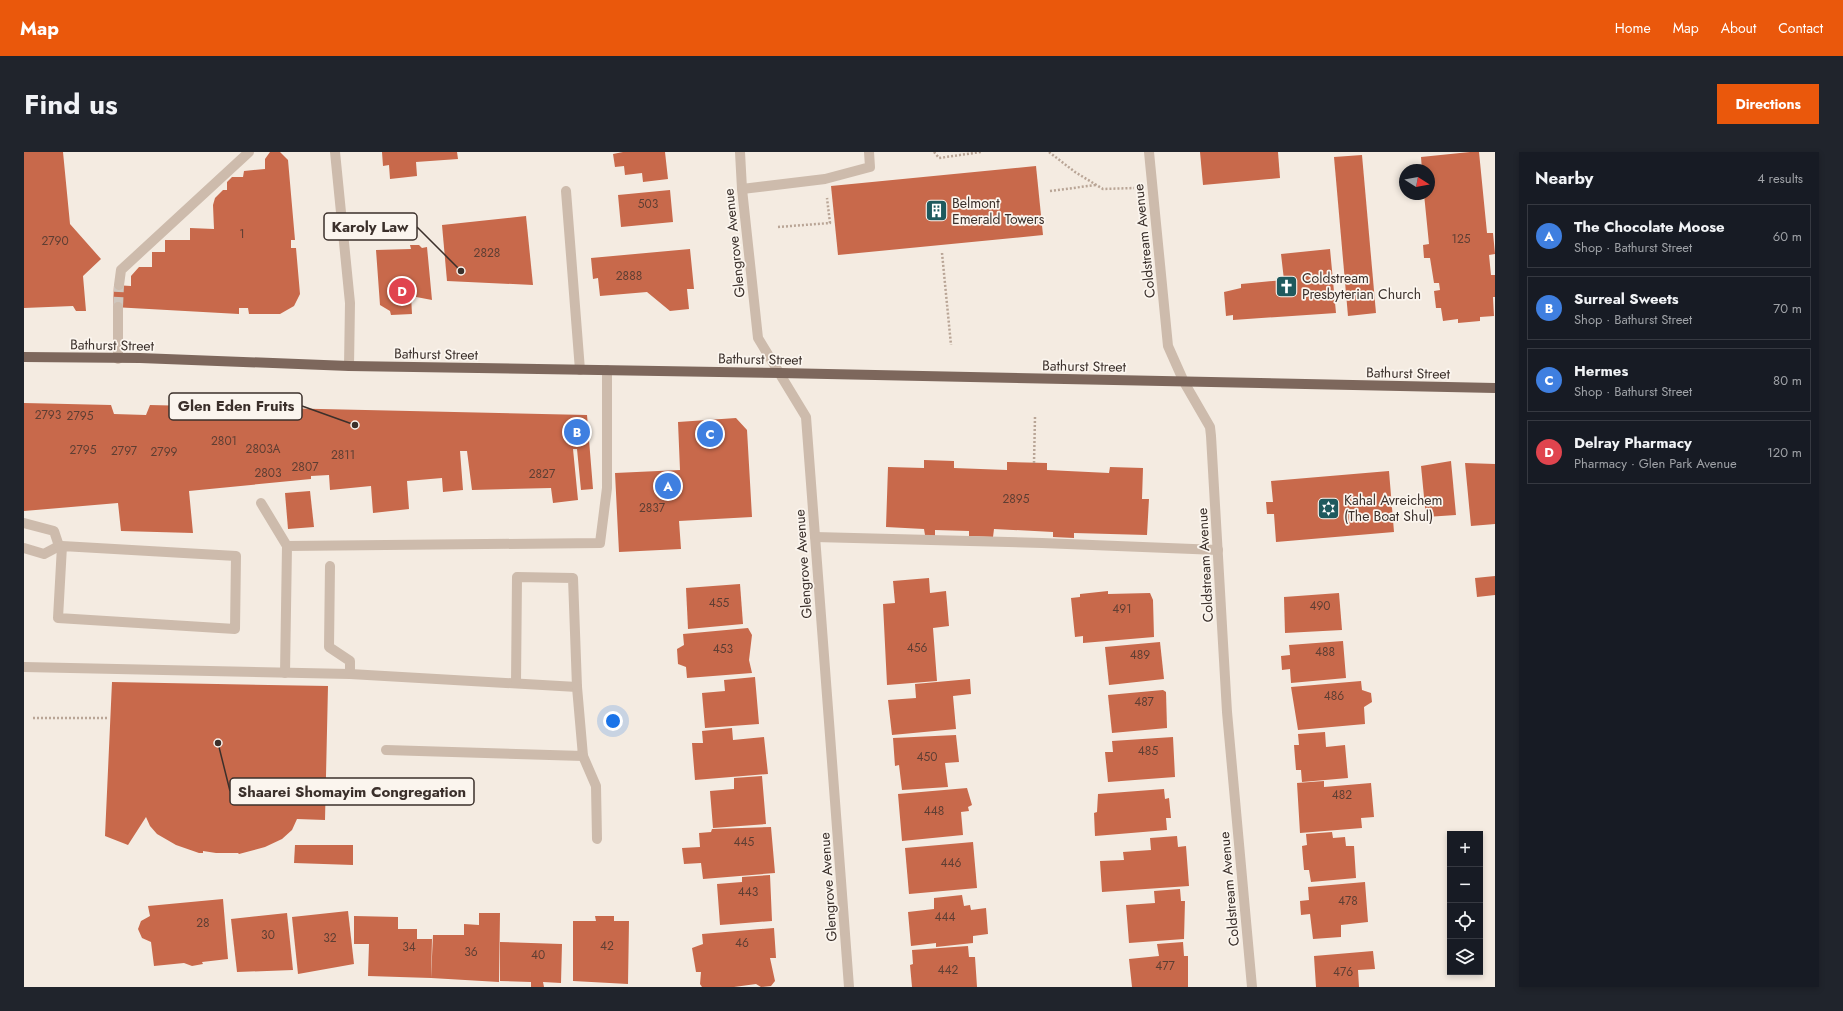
<!DOCTYPE html>
<meta charset="utf-8">
<style>
body{margin:0;font-family:Jost,sans-serif;background:#20242c;color:#f1f3f6}
.controls{position:absolute;right:12px;bottom:12px;display:grid;overflow:hidden;border-radius:0px;box-shadow:0 2px 6px #0003}
.controls button{width:36px;height:36px;display:grid;place-items:center;padding:0;border:0;border-bottom:1px solid #363941;background:#171b24;color:#f1f3f6;font:20px sans-serif}
.compass{position:absolute;left:1375px;top:12px;width:36px;height:36px;border-radius:50%;background:#171b24;box-shadow:0 2px 6px #0003;rotate:101deg}
.you{position:absolute;left:589px;top:569px;width:14px;height:14px;margin:-10px;border:3px solid #fff;border-radius:50%;background:#1a73e8;box-shadow:0 0 0 6px #1a73e833}
.badge{display:grid;place-items:center;width:26px;height:26px;border-radius:50%;background:#ea580c;color:#fff;font-size:13px;font-weight:700}
.pin{position:absolute;translate:-50% -50%;border:2px solid #fff;box-shadow:0 1px 4px #0006}
.list{margin:0;padding:0;list-style:none}
h2{display:flex;justify-content:space-between;align-items:center;height:52px;margin:0;padding:0 16px;font-size:17px}
h2 small{font-size:13px;font-weight:400;color:#9ea1a6}
.list li{display:grid;grid-template-columns:26px 1fr auto;gap:12px;align-items:center;box-sizing:border-box;height:64px;margin:0 8px 8px;padding:0 8px;border:1px solid #363941;border-radius:0px}
.list b{display:block;font-size:15px;white-space:nowrap}
.list p{margin:0;font-size:13px;white-space:nowrap;color:#9ea1a6}
.list em{font-size:13px;font-style:normal;color:#9ea1a6}
.icon{flex:none;width:22px;height:22px;fill:none;stroke:currentColor;stroke-width:2;stroke-linecap:round;stroke-linejoin:round}
.map{position:relative;flex:none;width:1471px;height:835px;overflow:hidden;border-radius:0px}
header{display:flex;align-items:center;gap:24px;box-sizing:border-box;height:56px;padding:0 20px;background:#ea580c;color:#fff}
header strong{font-size:19px}
nav{display:flex;gap:22px;margin-inline-start:auto;font-size:14px}
.intro{display:flex;align-items:center;justify-content:space-between;box-sizing:border-box;height:96px;padding:0 24px}
h1{margin:0;font-size:28px}
.button{padding:10px 18px;border-radius:0px;background:#ea580c;color:#fff;font-size:14px;font-weight:700}
main{display:flex;gap:24px;padding:0 24px}
aside{flex:1;background:#171b24;border-radius:0px;box-shadow:0 2px 6px #0003}
.map>svg:first-child{display:block}
.building{fill:#c8694b}
.lines{fill:none;stroke-linecap:round;stroke-linejoin:round}
.minor-tunnel{stroke:#cfc6bd;stroke-width:10;stroke-dasharray:10 5;stroke-linecap:butt}
.path{stroke:#b9a596;stroke-width:2.5;stroke-dasharray:2 2;stroke-linecap:butt}
.minor{stroke:#cdbbac;stroke-width:10}
.major{stroke:#7d675c;stroke-width:10}
.labels{text-anchor:middle;dominant-baseline:central;stroke-width:3.5;stroke-linejoin:round;paint-order:stroke}
.number-label{font-size:12px;fill:#5e3e33}
.poi-label{font-size:14px;fill:#3b302b;stroke:#fbf5ee;text-anchor:start}
.street-label{font-size:14px;fill:#3b302b;stroke:#fbf5ee}
.leader{fill:none;stroke:#3b302b;stroke-width:1.5}
.callout-dot{fill:#3b302b;stroke:#fbf5ee;stroke-width:1.5}
.callout{fill:#fbf5ee;stroke:#3b302b;stroke-width:1.5}
.callout-label{font-size:15px;text-anchor:middle;font-weight:bold;fill:#3b302b}
</style>
<header>
<strong>Map</strong>
<nav><a>Home</a><a>Map</a><a>About</a><a>Contact</a></nav>
</header>
<div class="intro"><h1>Find us</h1><a class="button">Directions</a></div>
<main>
<div class="map">
<svg width="1471" height="835" viewBox="0 0 1471 835">
<rect width="100%" height="100%" fill="#f4ebe1"/>
<g class="building">
<polygon points="0,0 39,0 46,72 77,107 59,124 62,159 52,159 49,154 0,156"/>
<polygon points="246,0 256,0 264,8 271,88 267,88 267,96 272,96 276,142 270,154 256,162 225,162 224,156 215,156 215,162 89,155 90,133 107,134 107,124 115,115 128,115 128,100 141,100 141,88 166,88 166,76 190,77 189,53 191,46 199,38 203,38 203,30 208,25 219,25 220,19 241,17 241,7"/>
<polygon points="358,0 433,0 434,7 392,10 393,24 366,27 365,13 359,14"/>
<polygon points="599,0 641,0 644,27 619,30 618,21 601,23 600,14 591,15 589,2"/>
<polygon points="1176,0 1254,0 1256,26 1179,33"/>
<polygon points="1446,0 1455,0 1463,81 1469,81 1471,102 1465,103 1467,123 1471,123 1471,145 1469,145 1470,164 1456,165 1456,169 1434,171 1434,167 1419,169 1417,156 1412,156 1410,139 1416,138 1415,131 1410,131 1406,106 1400,106 1399,93 1405,92 1400,42 1405,42 1405,18 1398,18 1397,5"/>
<polygon points="1338,3 1352,161 1324,164 1310,5"/>
<polygon points="1012,14 1019,83 814,103 807,34"/>
<polygon points="646,38 649,70 597,75 594,43"/>
<polygon points="502,64 509,133 423,129 418,73"/>
<polygon points="386,93 395,93 398,96 403,95 408,148 387,144 388,162 367,163 366,159 356,153 352,98 387,97"/>
<polygon points="666,97 670,137 663,137 665,157 646,159 623,140 576,144 574,126 569,127 567,106"/>
<polygon points="1306,97 1312,161 1209,168 1209,163 1202,164 1200,140 1217,136 1217,132 1260,128 1257,102"/>
<polygon points="0,251 87,253 90,262 122,263 126,253 563,263 569,337 557,338 553,297 549,297 554,348 529,351 527,336 448,338 443,299 436,299 439,338 419,340 418,326 383,329 385,357 349,361 347,334 306,338 305,323 287,324 287,327 165,339 169,381 97,379 94,351 0,359"/>
<polygon points="712,266 723,278 728,365 655,369 657,397 595,400 591,321 656,318 654,270"/>
<polygon points="900,308 930,309 930,316 983,318 983,310 1023,311 1023,318 1085,321 1086,315 1119,316 1118,347 1125,347 1123,383 1050,381 1050,386 1029,385 1029,380 970,377 969,385 945,384 945,379 911,378 911,384 901,383 900,377 862,375 864,315 900,316"/>
<polygon points="1427,309 1432,363 1402,365 1397,314"/>
<polygon points="1441,311 1471,312 1471,372 1447,374"/>
<polygon points="1365,319 1370,380 1252,390 1250,362 1243,362 1242,350 1249,350 1247,329"/>
<polygon points="286,339 290,375 264,377 261,341"/>
<polygon points="1471,424 1471,443 1453,445 1451,426"/>
<polygon points="905,426 906,441 922,439 925,474 909,476 913,529 863,533 859,452 871,451 869,429"/>
<polygon points="716,432 719,472 664,477 662,436"/>
<polygon points="1084,439 1084,442 1126,441 1129,448 1130,485 1059,491 1059,484 1051,485 1047,446 1056,445 1056,442"/>
<polygon points="1315,441 1318,478 1261,481 1260,445"/>
<polygon points="724,476 728,483 725,508 728,521 663,526 662,515 654,512 653,497 660,493 659,482"/>
<polygon points="1319,489 1322,526 1267,531 1266,517 1258,518 1257,504 1266,503 1265,493"/>
<polygon points="1136,490 1140,527 1085,533 1081,495"/>
<polygon points="731,525 735,572 681,576 678,541 701,539 700,528"/>
<polygon points="946,527 947,542 929,544 932,577 868,583 864,548 892,546 891,532"/>
<polygon points="1337,529 1338,538 1347,541 1348,550 1340,555 1341,572 1274,578 1267,535"/>
<polygon points="88,530 304,534 301,668 273,667 268,678 258,687 241,695 215,702 214,701 192,701 179,699 179,701 175,701 152,693 133,682 126,674 122,665 104,693 81,684"/>
<polygon points="1139,538 1142,540 1143,576 1088,581 1084,543"/>
<polygon points="708,576 709,588 740,585 744,622 671,628 668,591 679,591 678,579"/>
<polygon points="1301,580 1302,595 1321,593 1324,626 1278,630 1277,618 1272,618 1270,593 1275,593 1274,582"/>
<polygon points="932,583 935,610 921,611 924,635 878,638 875,613 871,614 869,586"/>
<polygon points="1149,585 1151,625 1084,630 1081,600 1089,600 1088,589"/>
<polygon points="738,624 742,672 689,676 686,639 710,637 710,626"/>
<polygon points="1300,629 1300,635 1347,631 1350,665 1337,666 1338,676 1276,681 1273,631"/>
<polygon points="943,636 948,653 944,655 945,659 937,660 939,683 878,689 874,642"/>
<polygon points="1140,637 1141,647 1145,646 1147,666 1142,666 1143,678 1071,684 1070,661 1073,660 1074,642"/>
<polygon points="747,675 751,721 679,727 677,711 660,712 658,696 676,695 675,681 687,680 688,677"/>
<polygon points="1308,680 1309,686 1321,685 1322,694 1330,694 1332,726 1287,730 1285,718 1280,718 1278,694 1283,693 1282,682"/>
<polygon points="1153,684 1154,695 1162,694 1165,734 1078,740 1076,709 1100,708 1099,700 1127,698 1126,686"/>
<polygon points="949,690 953,736 885,742 881,696"/>
<polygon points="271,693 329,693 329,713 270,711"/>
<polygon points="746,723 748,769 696,773 693,732 718,730 718,725"/>
<polygon points="1341,730 1344,770 1317,773 1317,785 1289,787 1286,762 1277,763 1276,749 1285,748 1284,735"/>
<polygon points="1156,737 1157,749 1161,749 1160,787 1105,791 1102,753 1131,751 1130,739"/>
<polygon points="938,743 940,754 946,753 947,758 962,756 964,782 949,784 949,791 912,795 912,791 887,794 884,760 910,757 910,746"/>
<polygon points="199,747 204,807 178,810 179,812 168,814 160,811 130,814 127,790 118,786 114,777 117,769 126,764 124,754"/>
<polygon points="324,759 330,812 274,822 268,765"/>
<polygon points="263,761 269,818 213,820 207,767"/>
<polygon points="455,761 476,761 475,830 407,826 409,783 440,783 440,772 455,773"/>
<polygon points="330,764 374,765 374,777 393,777 393,787 408,787 407,826 344,824 345,792 330,792"/>
<polygon points="571,764 590,764 590,769 605,769 604,832 549,829 549,769 572,769"/>
<polygon points="750,776 752,806 746,806 751,829 747,834 737,835 732,832 710,835 678,835 676,832 677,820 672,820 668,796 679,792 678,782"/>
<polygon points="476,790 538,792 537,831 519,830 520,835 507,835 507,830 476,829"/>
<polygon points="1159,790 1160,804 1164,804 1164,835 1108,835 1105,807 1135,804 1133,792"/>
<polygon points="944,794 945,805 951,805 953,835 888,835 886,813 889,812 888,798"/>
<polygon points="1349,799 1351,817 1334,818 1335,835 1292,835 1290,804"/>
</g>
<g class="lines">
<polyline class="minor-tunnel" points="94,155 95,133"/>
<g class="path">
<polyline points="910,0 915,6 957,0"/>
<polyline points="1025,0 1051,20 1079,37 1110,36"/>
<polyline points="1026,39 1072,33"/>
<polyline points="754,75 806,71 803,46"/>
<polyline points="918,101 927,193"/>
<polyline points="1010,311 1011,265"/>
<polyline points="9,566 84,566"/>
</g>
<g class="minor">
<polyline points="311,0 326,151 325,214"/>
<polyline points="716,0 718,37 734,186 782,265 825,835"/>
<polyline points="1125,0 1144,194 1160,230 1186,275 1187,284 1203,560 1228,835"/>
<polyline points="718,37 801,27 846,15 845,0"/>
<polyline points="542,39 556,218"/>
<polyline points="95,133 97,118 225,0"/>
<polyline points="94,207 94,155"/>
<polyline points="237,351 263,394"/>
<polyline points="0,371 30,379 35,394 20,402 0,396"/>
<polyline points="791,385 1018,391 1194,398"/>
<polyline points="35,394 38,394 212,404 211,477 34,466 38,394"/>
<polyline points="306,414 305,495 326,509 326,522"/>
<polyline points="0,515 326,522 553,535 559,604 362,598"/>
<polyline points="261,521 263,394 576,391 583,336 583,218"/>
<polyline points="492,531 493,425 549,426 553,535"/>
<polyline points="559,604 572,634 573,687"/>
</g>
<polyline class="major" points="0,205 116,206 325,214 756,221 1471,236"/>
</g>
<defs>
<symbol id="building-square" viewBox="-11 -11 22 22"><rect x="-9" y="-9" width="18" height="18" rx="4" fill="#1f5a5e" stroke="#fbf5ee"/><path d="M-4-6H4V6H1V3H-1V6H-4ZM-2.5-4.3h1.7v1.8h-1.7ZM.8-4.3h1.7v1.8H.8ZM-2.5-1h1.7V.8h-1.7ZM.8-1h1.7V.8H.8Z" fill="#fff"/></symbol>
<symbol id="church-square" viewBox="-11 -11 22 22"><rect x="-9" y="-9" width="18" height="18" rx="4" fill="#1f5a5e" stroke="#fbf5ee"/><path d="M-1.2-6h2.4v3.5h3.3v2.4h-3.3V6h-2.4V-.1h-3.3v-2.4h3.3Z" fill="#fff"/></symbol>
<symbol id="synagogue-square" viewBox="-11 -11 22 22"><rect x="-9" y="-9" width="18" height="18" rx="4" fill="#1f5a5e" stroke="#fbf5ee"/><path d="M0-6.5L5.6 3.2H-5.6ZM0 6.5L5.6-3.2H-5.6Z" fill="#fff"/></symbol>
</defs>
<g fill-rule="evenodd">
<use href="#building-square" x="900" y="46" width="25" height="25"/>
<use href="#church-square" x="1250" y="122" width="25" height="25"/>
<use href="#synagogue-square" x="1292" y="344" width="25" height="25"/>
</g>
<g class="labels">
<g class="number-label">
<text x="624" y="52">503</text>
<text x="218" y="82">1</text>
<text x="1437" y="87">125</text>
<text x="31" y="89">2790</text>
<text x="463" y="101">2828</text>
<text x="605" y="124">2888</text>
<text x="24" y="263">2793</text>
<text x="56" y="264">2795</text>
<text x="200" y="289">2801</text>
<text x="239" y="297">2803A</text>
<text x="59" y="298">2795</text>
<text x="100" y="299">2797</text>
<text x="140" y="300">2799</text>
<text x="319" y="303">2811</text>
<text x="281" y="315">2807</text>
<text x="244" y="321">2803</text>
<text x="518" y="322">2827</text>
<text x="992" y="347">2895</text>
<text x="628" y="356">2837</text>
<text x="695" y="451">455</text>
<text x="1296" y="454">490</text>
<text x="1098" y="457">491</text>
<text x="893" y="496">456</text>
<text x="699" y="497">453</text>
<text x="1301" y="500">488</text>
<text x="1116" y="503">489</text>
<text x="1310" y="544">486</text>
<text x="1120" y="550">487</text>
<text x="1124" y="599">485</text>
<text x="903" y="605">450</text>
<text x="1318" y="643">482</text>
<text x="910" y="659">448</text>
<text x="720" y="690">445</text>
<text x="927" y="711">446</text>
<text x="724" y="740">443</text>
<text x="1324" y="749">478</text>
<text x="921" y="765">444</text>
<text x="179" y="771">28</text>
<text x="244" y="783">30</text>
<text x="306" y="786">32</text>
<text x="718" y="791">46</text>
<text x="583" y="794">42</text>
<text x="385" y="795">34</text>
<text x="447" y="800">36</text>
<text x="514" y="803">40</text>
<text x="1141" y="814">477</text>
<text x="924" y="818">442</text>
<text x="1319" y="820">476</text>
</g>
<g class="poi-label">
<text x="928" y="51">Belmont<tspan x="928" dy="16">Emerald Towers</tspan></text>
<text x="1278" y="126">Coldstream<tspan x="1278" dy="16">Presbyterian Church</tspan></text>
<text x="1320" y="348">Kahal Avreichem<tspan x="1320" dy="16">(The Boat Shul)</tspan></text>
</g>
<g class="street-label">
<text transform="translate(1120 89) rotate(-96)">Coldstream Avenue</text>
<text transform="translate(710 91) rotate(-96)">Glengrove Avenue</text>
<text transform="translate(88 193) rotate(1)">Bathurst Street</text>
<text transform="translate(412 202) rotate(1)">Bathurst Street</text>
<text transform="translate(736 207) rotate(1)">Bathurst Street</text>
<text transform="translate(1060 214) rotate(1)">Bathurst Street</text>
<text transform="translate(1384 221) rotate(1)">Bathurst Street</text>
<text transform="translate(779 412) rotate(-94)">Glengrove Avenue</text>
<text transform="translate(1181 413) rotate(-93)">Coldstream Avenue</text>
<text transform="translate(804 735) rotate(-94)">Glengrove Avenue</text>
<text transform="translate(1205 737) rotate(-95)">Coldstream Avenue</text>
</g>
</g>
<path class="leader" d="M437 119L393 75M331 273L278 254M194 591L206 639"/>
<g class="callout-dot">
<circle cx="437" cy="119" r="4"/>
<circle cx="331" cy="273" r="4"/>
<circle cx="194" cy="591" r="4"/>
</g>
<g class="callout">
<rect x="300" y="61" width="93" height="27" rx="4"/>
<rect x="145" y="241" width="133" height="27" rx="4"/>
<rect x="206" y="626" width="244" height="27" rx="4"/>
</g>
<g class="callout-label">
<text x="346" y="80">Karoly Law</text>
<text x="212" y="259">Glen Eden Fruits</text>
<text x="328" y="645">Shaarei Shomayim Congregation</text>
</g>
</svg>
<div class="controls">
<button>+</button>
<button>−</button>
<button><svg class="icon" aria-label="locate" viewBox="0 0 24 24"><circle cx="12" cy="12" r="6"/><path d="M12 2v4M12 18v4M2 12h4M18 12h4"/></svg></button>
<button><svg class="icon" aria-label="layers" viewBox="0 0 24 24"><path d="M12 4l9 5-9 5-9-5zM3 14l9 5 9-5"/></svg></button>
</div>
<svg class="compass" viewBox="-18 -18 36 36"><path d="M0-13l5 13h-10z" fill="#e53935"/><path d="M0 13l5-13h-10z" fill="#9ea1a6"/></svg>
<div class="you"></div>
<div class="pin badge" style="left:644px;top:334px;background:#3f7fe0">A</div>
<div class="pin badge" style="left:553px;top:280px;background:#3f7fe0">B</div>
<div class="pin badge" style="left:686px;top:282px;background:#3f7fe0">C</div>
<div class="pin badge" style="left:378px;top:139px;background:#e0444e">D</div>
</div>
<aside>
<h2>Nearby<small>4 results</small></h2>
<ul class="list">
<li><span class="badge" style="background:#3f7fe0">A</span><div><b>The Chocolate Moose</b><p>Shop · Bathurst Street</p></div><em>60 m</em></li>
<li><span class="badge" style="background:#3f7fe0">B</span><div><b>Surreal Sweets</b><p>Shop · Bathurst Street</p></div><em>70 m</em></li>
<li><span class="badge" style="background:#3f7fe0">C</span><div><b>Hermes</b><p>Shop · Bathurst Street</p></div><em>80 m</em></li>
<li><span class="badge" style="background:#e0444e">D</span><div><b>Delray Pharmacy</b><p>Pharmacy · Glen Park Avenue</p></div><em>120 m</em></li>
</ul>
</aside>
</main>
